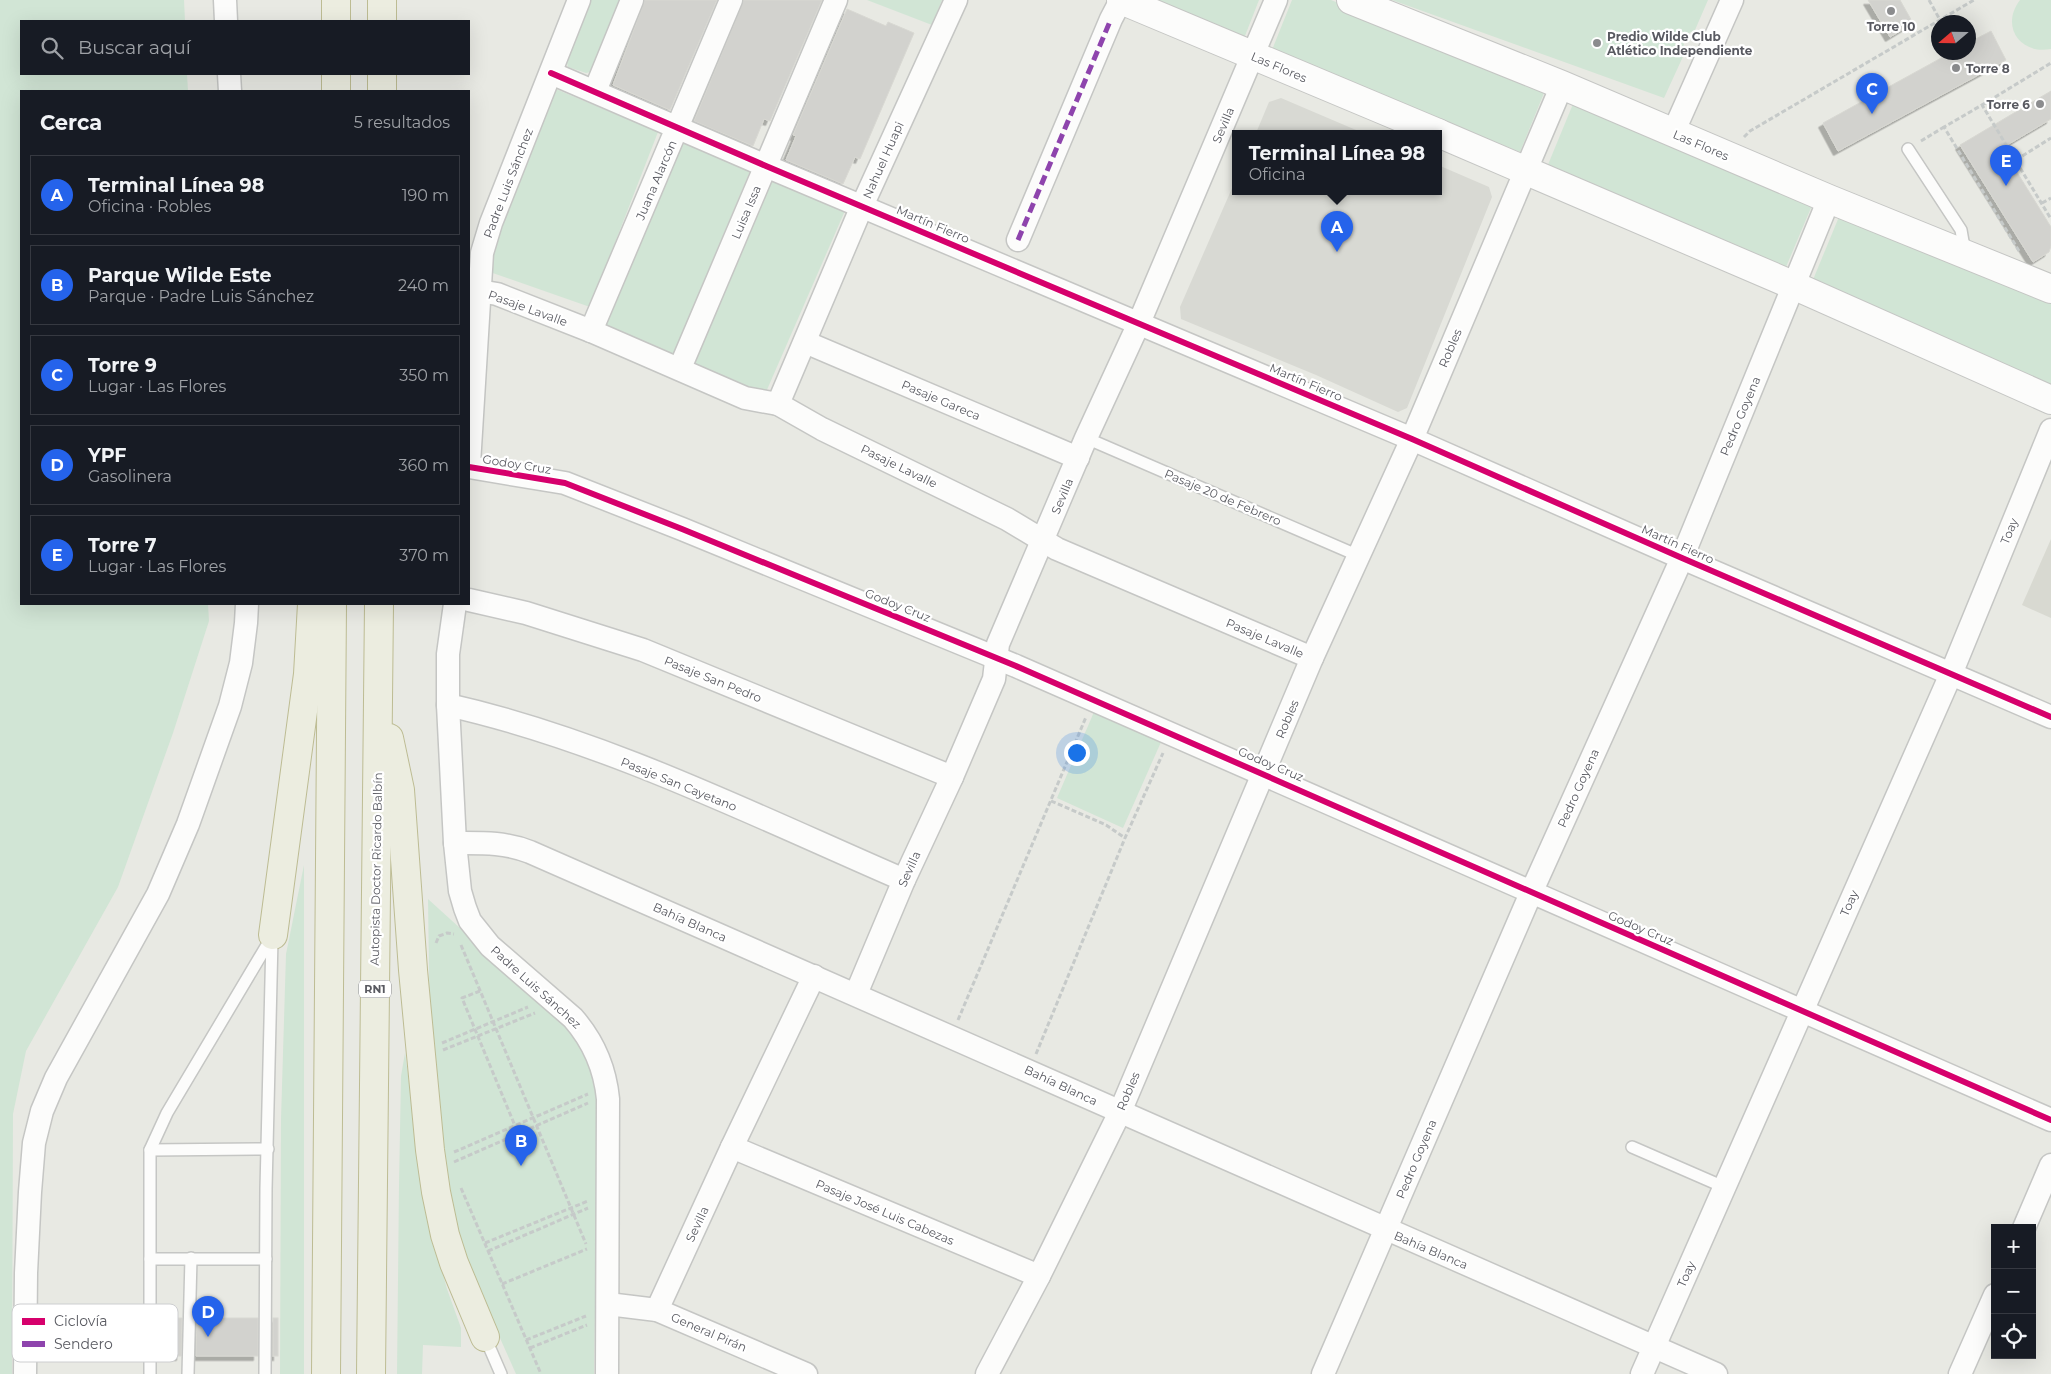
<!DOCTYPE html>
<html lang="es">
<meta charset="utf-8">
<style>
body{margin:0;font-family:Montserrat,sans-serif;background:#242831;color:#f1f3f6}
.controls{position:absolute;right:15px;bottom:15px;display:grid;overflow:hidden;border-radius:0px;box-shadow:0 5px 20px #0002}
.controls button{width:45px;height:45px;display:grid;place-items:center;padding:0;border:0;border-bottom:1px solid #363941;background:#171b24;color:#f1f3f6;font:25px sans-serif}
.compass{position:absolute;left:1931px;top:15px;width:45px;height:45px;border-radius:50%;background:#171b24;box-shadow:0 5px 20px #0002;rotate:250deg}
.you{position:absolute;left:1076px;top:752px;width:18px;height:18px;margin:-12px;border:4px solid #fff;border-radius:50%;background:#1a73e8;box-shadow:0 0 0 8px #1a73e833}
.badge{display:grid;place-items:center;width:32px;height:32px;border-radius:50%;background:#2563eb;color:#fff;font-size:16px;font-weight:700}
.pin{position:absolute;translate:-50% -41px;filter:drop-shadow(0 1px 2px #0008)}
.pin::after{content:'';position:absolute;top:26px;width:18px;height:15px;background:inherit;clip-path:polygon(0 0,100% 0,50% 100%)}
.popup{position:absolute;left:1232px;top:130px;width:210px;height:65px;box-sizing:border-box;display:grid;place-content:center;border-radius:0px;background:#171b24;filter:drop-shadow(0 1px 4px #0005);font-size:16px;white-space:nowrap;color:#9ea1a6}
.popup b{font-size:19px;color:#f1f3f6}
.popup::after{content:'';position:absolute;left:50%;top:100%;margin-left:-10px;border:10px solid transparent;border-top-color:#171b24}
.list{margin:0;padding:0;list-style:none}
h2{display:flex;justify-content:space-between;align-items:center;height:65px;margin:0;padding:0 20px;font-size:21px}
h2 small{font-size:16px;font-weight:400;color:#9ea1a6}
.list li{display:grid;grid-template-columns:32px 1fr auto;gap:15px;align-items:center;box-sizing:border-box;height:80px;margin:0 10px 10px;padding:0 10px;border:1px solid #363941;border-radius:0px}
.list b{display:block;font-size:19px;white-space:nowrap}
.list p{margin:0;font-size:16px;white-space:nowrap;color:#9ea1a6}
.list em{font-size:16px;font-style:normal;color:#9ea1a6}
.icon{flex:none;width:28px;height:28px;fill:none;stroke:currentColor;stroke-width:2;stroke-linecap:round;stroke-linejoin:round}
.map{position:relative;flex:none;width:2051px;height:1374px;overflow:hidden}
.search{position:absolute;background:#171b24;box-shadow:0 5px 20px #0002;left:20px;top:20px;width:450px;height:55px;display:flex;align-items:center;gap:12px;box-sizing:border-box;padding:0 18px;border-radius:0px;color:#9ea1a6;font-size:19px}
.panel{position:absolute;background:#171b24;box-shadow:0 5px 20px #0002;left:20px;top:90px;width:450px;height:515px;border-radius:0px}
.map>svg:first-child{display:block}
.industrial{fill:#d8d9d3}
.education{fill:#d8d9d1}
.green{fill:#d1e5d5}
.building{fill:#d2d2ce;stroke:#d8d8d2;filter:url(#shadow)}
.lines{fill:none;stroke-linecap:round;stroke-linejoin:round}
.service-casing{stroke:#c5c6c4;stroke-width:14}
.minor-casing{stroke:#c5c6c4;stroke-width:25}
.tertiary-casing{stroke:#c5c6c4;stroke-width:30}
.motorway-casing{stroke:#bdbc93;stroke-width:30}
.path{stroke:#c6cac9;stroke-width:3;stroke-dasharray:5 2.5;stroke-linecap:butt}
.service{stroke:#fcfcfb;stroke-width:11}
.minor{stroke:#fcfcfb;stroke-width:22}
.tertiary{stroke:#fcfcfb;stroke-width:28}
.motorway{stroke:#ecede0;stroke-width:28}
.quiet{stroke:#8e44ad;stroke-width:5;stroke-dasharray:10 5;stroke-linecap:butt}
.cycleway-casing{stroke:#fff;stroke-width:9}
.cycleway{stroke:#d6006c;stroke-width:6}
.poi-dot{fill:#8b8c8e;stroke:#fff;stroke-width:2}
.labels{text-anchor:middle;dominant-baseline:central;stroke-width:4.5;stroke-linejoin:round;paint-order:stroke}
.shield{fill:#fff;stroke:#8b8c90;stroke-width:1}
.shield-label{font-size:11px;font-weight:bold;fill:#595a61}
.poi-label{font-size:12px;font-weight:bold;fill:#595a61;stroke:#fff;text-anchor:start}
.street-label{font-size:12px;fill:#595a61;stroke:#fff}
.key{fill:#fff;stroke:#cdced0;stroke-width:1}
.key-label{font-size:14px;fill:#595a61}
</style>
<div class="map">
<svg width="2051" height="1374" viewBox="0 0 2051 1374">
<defs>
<filter id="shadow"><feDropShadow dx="-4.5" dy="4.5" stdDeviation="0" flood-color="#0004"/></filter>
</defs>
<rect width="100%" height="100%" fill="#e8e9e3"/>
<g class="industrial">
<polygon points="1281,98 1363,133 1256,133 1269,102"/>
<polygon points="1438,165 1489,187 1492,197 1407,408 1398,412 1316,375 1181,319 1180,307 1236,179 1236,191 1438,191"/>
</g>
<polygon class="education" points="2051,539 2051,618 2022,605"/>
<g class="green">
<polygon points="0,0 184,0 185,21 21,21 21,74 187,74 188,91 21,91 21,604 208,604 209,621 173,733 118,887 26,1051 13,1114 12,1374 0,1374"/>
<polygon points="589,0 621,0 591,72 586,73 568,67 566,59"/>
<polygon points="867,0 942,0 932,25"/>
<polygon points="1147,0 1259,0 1243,41"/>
<polygon points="1292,0 1331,0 1546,88 1520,152 1272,50"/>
<polygon points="1392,0 1708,0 1695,30 1681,37 1686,50 1664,98"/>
<path d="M2020 0H2051V49C2020 55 2000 26 2020 0Z"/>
<polygon points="551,87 658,132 590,307 487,271"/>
<polygon points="1573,104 1813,203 1786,267 1547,167"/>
<polygon points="683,143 750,171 673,355 605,326"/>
<polygon points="774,179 843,205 844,213 766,392 761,393 696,366 694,361 768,182"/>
<polygon points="1841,212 2051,298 2051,386 1810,287"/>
<polygon points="1094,712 1161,742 1123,828 1057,798"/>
<polygon points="304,865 304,1374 280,1374 281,1119 286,954"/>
<polygon points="428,899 580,1037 596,1086 598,1131 594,1374 516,1374 467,1264 450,1202 430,1043"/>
<polygon points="405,1053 418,1149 437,1252 447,1289 461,1328 461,1347 423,1345 422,1374 397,1374 399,1185 401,1076"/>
</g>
<g class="building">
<polygon points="645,0 717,0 670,110 613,85"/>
<polygon points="744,0 822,0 770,121 764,119 753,146 694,121"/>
<polygon points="1868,0 1900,0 1913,23 1890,37"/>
<polygon points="847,9 886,26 888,22 914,33 860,159 855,157 843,184 786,160 796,136 793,135"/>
<polygon points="1991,31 2006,60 1838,151 1823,123 1952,52 1968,52 1968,43"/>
<polygon points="2051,91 2051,119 2002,148 2051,227 2051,246 2049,252 2033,262 1960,145"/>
<rect x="138" y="1318" width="4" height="38"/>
<polygon points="158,1318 182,1318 181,1356 158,1356"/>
<polygon points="197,1318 258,1318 258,1356 196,1356"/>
<rect x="273" y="1318" width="5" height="38"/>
</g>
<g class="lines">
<defs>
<g id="service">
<polyline points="1908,149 1961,230 1965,253"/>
<polyline points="1086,438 1359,556"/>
<polyline points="1632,1147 1724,1187"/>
<polyline points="150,1150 268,1149"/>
<polyline points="150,1259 266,1259"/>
<polyline points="485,1337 501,1374"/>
<polyline points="150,1374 150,1150 167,1113 273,935"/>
<polyline points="188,1374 191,1258"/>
<polyline points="265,1374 266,1189 272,939"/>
</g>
<g id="minor">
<polyline points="225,0 226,21"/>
<polyline points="551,73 766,166 1412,439 1682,558 2051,717"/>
<polyline points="229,74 230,91"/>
<polyline points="595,91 632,0"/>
<polyline points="1673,133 1732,0"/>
<polyline points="1018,240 1111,19 1121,0"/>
<polyline points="479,291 497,294 591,331 745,398 778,404 822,429 1007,519 1057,549 1312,658"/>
<polyline points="591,331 731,0"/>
<polyline points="805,342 1078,458"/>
<polyline points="680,368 836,0"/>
<polyline points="778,404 862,206 956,0"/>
<polyline points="469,464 482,253 491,223 579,0"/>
<polyline points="469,467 565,483 682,529 1016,666 2051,1120"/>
<polyline points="469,600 526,613 643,650 952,777"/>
<path d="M455 604 448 654V705L455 843 460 891 465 908 470 921 490 946 573 1018C594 1042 605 1068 608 1099L607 1374"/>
<path d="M448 705C604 740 756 816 904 880"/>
<path d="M455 843C481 843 505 842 530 852 926 1025 1320 1203 1716 1374"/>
<polyline points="856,994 904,880 952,777 994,679 998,644 1086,438 1139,323 1276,0"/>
<polyline points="732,1147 1039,1276"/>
<polyline points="2024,1228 2051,1165"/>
<polyline points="608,1304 657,1310 806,1374"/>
<polyline points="657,1310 732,1147 814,976"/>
<polyline points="25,1374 26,1273 30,1192 34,1143 42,1111 56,1078 158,894 188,824 230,706 241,663 246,623 247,604"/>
<polyline points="987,1374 1039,1276 1120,1112 1312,658 1412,439 1562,85"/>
<polyline points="1323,1374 1531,893 1682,558 1829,199"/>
<polyline points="1642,1374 1951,674 2051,430"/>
<polyline points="1960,1374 1995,1295"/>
</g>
<g id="tertiary">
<polyline points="1121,0 1438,133"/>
<polyline points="1351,0 1562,85 1829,199 2051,289"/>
<polyline points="1438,133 1795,286 2051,400"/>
</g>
<g id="motorway">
<polyline points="336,21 336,0"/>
<polyline points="382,21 382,0"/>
<polyline points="336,91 336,74"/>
<polyline points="382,91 382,74"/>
<polyline points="389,738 400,790 413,970 430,1150 436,1192 445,1235 454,1263 485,1337"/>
<polyline points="273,935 308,674 312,604"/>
<polyline points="326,1374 332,604"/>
<polyline points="371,1374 379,604"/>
</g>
</defs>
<use href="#service" class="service-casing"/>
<use href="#minor" class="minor-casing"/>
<use href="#tertiary" class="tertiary-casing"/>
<use href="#motorway" class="motorway-casing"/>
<g class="path">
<polyline points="1929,0 1940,20"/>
<polyline points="1982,105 2051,63"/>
<polyline points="1744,137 1750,131 1974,0"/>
<polyline points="1921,141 1944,127"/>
<polyline points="2016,160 2051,138"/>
<polyline points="2042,203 2051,198"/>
<polyline points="2019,251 1944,127 1982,105 2051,219"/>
<polyline points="1051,801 1106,825 1125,838"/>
<polyline points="436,943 439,936 447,933 454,934"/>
<polyline points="461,945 586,1244"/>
<polyline points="480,991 462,998 518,1133"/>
<polyline points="958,1020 1086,717"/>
<polyline points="442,1043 528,1007"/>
<polyline points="443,1050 535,1013"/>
<polyline points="1036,1054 1125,838 1163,753"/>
<polyline points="454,1152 588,1094"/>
<polyline points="454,1162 588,1103"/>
<polyline points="461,1188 541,1374"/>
<polyline points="485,1243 588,1201"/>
<polyline points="488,1251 588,1208"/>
<polyline points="502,1284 587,1249"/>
<polyline points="526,1340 586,1316"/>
<polyline points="530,1348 587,1325"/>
</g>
<use href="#service" class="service"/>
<use href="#minor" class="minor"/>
<use href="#tertiary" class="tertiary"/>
<use href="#motorway" class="motorway"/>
<polyline class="quiet" points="1018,240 1111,19"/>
<defs>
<g id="cycleway">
<polyline points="551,73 766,166 1412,439 1682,558 2051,717"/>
<polyline points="469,467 565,483 682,529 1016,666 2051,1120"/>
</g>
</defs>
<use href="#cycleway" class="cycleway-casing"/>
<use href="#cycleway" class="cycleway"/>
</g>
<g class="poi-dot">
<circle cx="1891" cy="11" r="5"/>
<circle cx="1597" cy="43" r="5"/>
<circle cx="1956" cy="68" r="5"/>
<circle cx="2040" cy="104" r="5"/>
</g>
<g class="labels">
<rect class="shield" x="359" y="980.5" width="32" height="17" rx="4"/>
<g class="shield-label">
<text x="375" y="989">RN1</text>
</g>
<g class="poi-label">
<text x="1891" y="26" text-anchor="middle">Torre 10</text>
<text x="1607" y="36">Predio Wilde Club<tspan x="1607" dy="14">Atlético Independiente</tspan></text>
<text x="1966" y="68">Torre 8</text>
<text x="2030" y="104" text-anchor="end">Torre 6</text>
</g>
<g class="street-label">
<text transform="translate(1279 67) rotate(23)">Las Flores</text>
<text transform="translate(1223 125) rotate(-67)">Sevilla</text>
<text transform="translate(1701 145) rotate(23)">Las Flores</text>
<text transform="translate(883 160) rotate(-66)">Nahuel Huapi</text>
<text transform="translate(656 180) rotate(-67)">Juana Alarcón</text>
<text transform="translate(508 183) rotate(-69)">Padre Luis Sánchez</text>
<text transform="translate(746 212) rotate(-67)">Luisa Issa</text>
<text transform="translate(933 224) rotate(23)">Martín Fierro</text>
<text transform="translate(528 308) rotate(20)">Pasaje Lavalle</text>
<text transform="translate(1450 348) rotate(-67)">Robles</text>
<text transform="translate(1306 382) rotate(23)">Martín Fierro</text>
<text transform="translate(941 400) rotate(23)">Pasaje Gareca</text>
<text transform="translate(1740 416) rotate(-67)">Pedro Goyena</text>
<text transform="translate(517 464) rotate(9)">Godoy Cruz</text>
<text transform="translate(899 466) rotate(26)">Pasaje Lavalle</text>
<text transform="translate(1062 496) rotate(-67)">Sevilla</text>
<text transform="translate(1223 497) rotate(23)">Pasaje 20 de Febrero</text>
<text transform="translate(2009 531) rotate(-68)">Toay</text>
<text transform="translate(1678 544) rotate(24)">Martín Fierro</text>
<text transform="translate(898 605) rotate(22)">Godoy Cruz</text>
<text transform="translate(1265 638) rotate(23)">Pasaje Lavalle</text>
<text transform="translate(713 679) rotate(22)">Pasaje San Pedro</text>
<text transform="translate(1287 719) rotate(-67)">Robles</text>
<text transform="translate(1271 764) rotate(23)">Godoy Cruz</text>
<text transform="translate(679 784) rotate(22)">Pasaje San Cayetano</text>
<text transform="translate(1578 788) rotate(-66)">Pedro Goyena</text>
<text transform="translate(376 869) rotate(-89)">Autopista Doctor Ricardo Balbín</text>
<text transform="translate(909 869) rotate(-66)">Sevilla</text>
<text transform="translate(1849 903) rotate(-66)">Toay</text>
<text transform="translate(690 922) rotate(24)">Bahía Blanca</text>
<text transform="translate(1641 928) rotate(23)">Godoy Cruz</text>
<text transform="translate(536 987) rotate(42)">Padre Luis Sánchez</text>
<text transform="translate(1061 1085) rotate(25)">Bahía Blanca</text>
<text transform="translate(1128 1091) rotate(-67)">Robles</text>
<text transform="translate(1416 1159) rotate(-67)">Pedro Goyena</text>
<text transform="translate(885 1212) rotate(23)">Pasaje José Luis Cabezas</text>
<text transform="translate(697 1224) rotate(-65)">Sevilla</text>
<text transform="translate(1431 1250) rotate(23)">Bahía Blanca</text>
<text transform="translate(1686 1274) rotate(-66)">Toay</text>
<text transform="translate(709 1332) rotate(23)">General Pirán</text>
</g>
</g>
<rect x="12" y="1304" width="166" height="58" rx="8" class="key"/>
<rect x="22" y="1318" width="23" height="7" fill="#d6006c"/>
<rect x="22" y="1341" width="23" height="6" fill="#8e44ad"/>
<g class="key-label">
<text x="54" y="1326">Ciclovía</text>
<text x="54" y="1349">Sendero</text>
</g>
</svg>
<div class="controls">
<button>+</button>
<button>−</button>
<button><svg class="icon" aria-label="locate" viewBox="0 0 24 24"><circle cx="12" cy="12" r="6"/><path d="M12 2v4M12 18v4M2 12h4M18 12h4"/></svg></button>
</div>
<svg class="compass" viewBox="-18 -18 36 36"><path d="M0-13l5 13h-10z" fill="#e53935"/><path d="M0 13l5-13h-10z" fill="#9ea1a6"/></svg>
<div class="you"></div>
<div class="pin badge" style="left:1337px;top:252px">A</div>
<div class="popup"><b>Terminal Línea 98</b>Oficina</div>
<div class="pin badge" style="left:521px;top:1166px">B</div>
<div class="pin badge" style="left:1872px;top:114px">C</div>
<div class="pin badge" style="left:208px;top:1337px">D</div>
<div class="pin badge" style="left:2006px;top:186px">E</div>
<div class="search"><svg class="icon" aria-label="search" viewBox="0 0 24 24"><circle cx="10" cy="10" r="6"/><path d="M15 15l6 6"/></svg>Buscar aquí</div>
<section class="panel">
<h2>Cerca<small>5 resultados</small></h2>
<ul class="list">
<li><span class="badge">A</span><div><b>Terminal Línea 98</b><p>Oficina · Robles</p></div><em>190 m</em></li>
<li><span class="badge">B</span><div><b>Parque Wilde Este</b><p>Parque · Padre Luis Sánchez</p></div><em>240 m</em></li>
<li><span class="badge">C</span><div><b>Torre 9</b><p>Lugar · Las Flores</p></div><em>350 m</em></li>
<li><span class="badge">D</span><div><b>YPF</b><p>Gasolinera</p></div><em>360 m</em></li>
<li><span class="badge">E</span><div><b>Torre 7</b><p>Lugar · Las Flores</p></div><em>370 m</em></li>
</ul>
</section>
</div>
